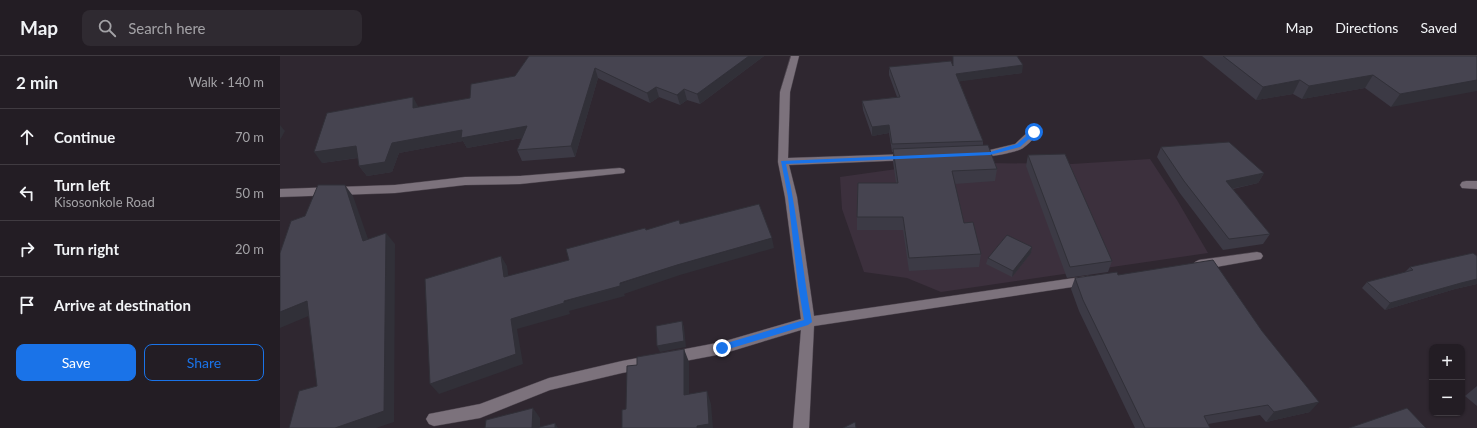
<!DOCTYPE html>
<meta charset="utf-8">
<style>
body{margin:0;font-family:Lato,sans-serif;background:#2f2a31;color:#f1f3f6}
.controls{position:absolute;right:12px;bottom:12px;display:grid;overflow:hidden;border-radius:8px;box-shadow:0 1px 3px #0004}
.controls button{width:36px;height:36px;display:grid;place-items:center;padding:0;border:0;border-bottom:1px solid #403b41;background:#231d24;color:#f1f3f6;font:20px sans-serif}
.stop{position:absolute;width:12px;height:12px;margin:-9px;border:3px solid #1a73e8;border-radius:50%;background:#fff}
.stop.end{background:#1a73e8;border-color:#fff;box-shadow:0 1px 4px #0008}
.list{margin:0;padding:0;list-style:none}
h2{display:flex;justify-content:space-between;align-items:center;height:52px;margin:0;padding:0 16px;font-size:17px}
h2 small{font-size:13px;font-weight:400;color:#a3a2a6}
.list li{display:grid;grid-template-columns:26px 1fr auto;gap:12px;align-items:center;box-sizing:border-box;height:56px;padding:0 16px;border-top:1px solid #403b41}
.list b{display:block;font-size:15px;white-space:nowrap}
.list p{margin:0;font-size:13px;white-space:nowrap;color:#a3a2a6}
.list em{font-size:13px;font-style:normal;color:#a3a2a6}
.actions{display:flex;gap:8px;padding:12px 16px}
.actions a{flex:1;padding:9px 0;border:1px solid #1a73e8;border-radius:8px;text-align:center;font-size:14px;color:#1a73e8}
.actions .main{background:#1a73e8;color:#fff}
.icon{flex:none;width:22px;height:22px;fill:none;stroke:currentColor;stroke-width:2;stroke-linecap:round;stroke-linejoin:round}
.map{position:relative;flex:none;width:1197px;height:372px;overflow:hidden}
header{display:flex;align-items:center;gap:24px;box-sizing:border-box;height:56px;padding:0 20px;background:#231d24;border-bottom:1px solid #403b41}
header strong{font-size:19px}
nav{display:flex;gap:22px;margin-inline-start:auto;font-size:14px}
.search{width:280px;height:36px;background:#2f2a31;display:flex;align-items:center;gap:10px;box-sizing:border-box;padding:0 14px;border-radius:8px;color:#a3a2a6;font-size:15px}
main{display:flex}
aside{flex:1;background:#231d24}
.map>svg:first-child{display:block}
.built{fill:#3c303d}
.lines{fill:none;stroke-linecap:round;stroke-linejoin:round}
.minor-casing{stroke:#4c444d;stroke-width:1}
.minor{fill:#7c727c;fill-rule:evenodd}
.wall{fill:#3c3a45}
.shaded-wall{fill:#313038}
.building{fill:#464450;stroke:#313038}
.route{fill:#1a73e8}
</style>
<header>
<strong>Map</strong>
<div class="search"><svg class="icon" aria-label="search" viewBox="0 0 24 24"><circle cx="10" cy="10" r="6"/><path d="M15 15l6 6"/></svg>Search here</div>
<nav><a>Map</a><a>Directions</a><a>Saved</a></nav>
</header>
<main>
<aside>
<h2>2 min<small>Walk · 140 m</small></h2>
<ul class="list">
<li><svg class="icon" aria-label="ahead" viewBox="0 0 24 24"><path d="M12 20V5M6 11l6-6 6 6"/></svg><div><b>Continue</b></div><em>70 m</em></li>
<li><svg class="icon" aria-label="left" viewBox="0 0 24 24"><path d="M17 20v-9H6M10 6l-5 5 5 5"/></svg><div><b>Turn left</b><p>Kisosonkole Road</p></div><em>50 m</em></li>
<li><svg class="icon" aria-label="right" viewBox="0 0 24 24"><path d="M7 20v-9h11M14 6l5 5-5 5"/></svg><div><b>Turn right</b></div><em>20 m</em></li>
<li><svg class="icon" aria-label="arrive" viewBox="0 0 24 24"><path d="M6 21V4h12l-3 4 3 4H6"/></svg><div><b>Arrive at destination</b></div></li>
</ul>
<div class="actions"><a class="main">Save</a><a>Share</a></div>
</aside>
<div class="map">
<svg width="1197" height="372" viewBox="0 0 1197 372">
<rect width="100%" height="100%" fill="#2f2730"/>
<polygon class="built" points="870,103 897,144 928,197 661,236 627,222 584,216 562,153 560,121 631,111 705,107 792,108"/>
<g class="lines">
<defs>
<g id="minor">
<polygon points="511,0 519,0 510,36 508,102 630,98 635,101 630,104 509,109 517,141 534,260 808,220 812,222 814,225 812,228 534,270 529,372 513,372 521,274 442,298 342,317 270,334 200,362 154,370 149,368 146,363 149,358 200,348 269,322 342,305 442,286 521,263 505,141 498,106 500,36"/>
<path d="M754 73 759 76C755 81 749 88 743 92 736 97 694 105 689 98L694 95 710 94 735 88 750 74Z"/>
<polygon points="340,112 344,113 345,115 344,117 240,128 185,129 115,137 0,141 0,133 115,129 185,121 240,120"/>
<polygon points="1186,125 1197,125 1197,133 1182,132 1180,129 1182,126"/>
<polygon points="977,196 981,197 983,200 981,203 919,214 915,212 913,209 915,206 919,204"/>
</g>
</defs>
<use href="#minor" class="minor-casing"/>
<use href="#minor" class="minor"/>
</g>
<g class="wall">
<polygon points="249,0 484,0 420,48 407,44 400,49 379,41 370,47 318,22 295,101 242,105 237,94 242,82 187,92 183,85 119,97 112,116 87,120 79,110 78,102 42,107 139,51 190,42 235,20"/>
<polygon points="673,0 737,0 742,17 679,25 703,85 703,89 717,113 715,125 675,128 684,167 701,198 699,211 629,215 623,174 577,174 577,161 616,127 613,106 613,96 612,96 609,77 592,80 583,54 582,45 617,41 609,19 609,11 673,8"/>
<polygon points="922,0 1197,0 1111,51 1085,32 1022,43 1013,38 976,44"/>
<polygon points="881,91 984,117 978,127 953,133 990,178 983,188 943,194 899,136 877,101"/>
<polygon points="748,99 832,205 828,216 787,222 746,110"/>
<polygon points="752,191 751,197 732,221 706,208 708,202"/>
<polygon points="1197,200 1197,228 1175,233 1105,254 1082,232 1087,226 1125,216 1130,211"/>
<polygon points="838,219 1030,356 986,366 980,359 928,368 930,372 855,372 799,255 791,233 795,222"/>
<polygon points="1197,330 1197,350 1185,340"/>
</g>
<g class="shaded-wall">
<polygon points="469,0 484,0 420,48 417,38"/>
<polygon points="743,9 742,17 676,26 676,18"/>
<polygon points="315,12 318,22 295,101 291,90"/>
<polygon points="1093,19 1085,32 1022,43 1029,30"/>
<polygon points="1020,24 1013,38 976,44 983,31"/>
<polygon points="1197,24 1197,35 1111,51 1120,38"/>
<polygon points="376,31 379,41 370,47 367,37"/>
<polygon points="404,33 407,44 400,49 397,39"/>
<polygon points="133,41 139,52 133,52"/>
<polygon points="0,69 5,75 0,84"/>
<polygon points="609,69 609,77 592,80 592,71"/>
<polygon points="247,70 252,80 187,92 183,85 119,97 112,116 87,120 79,110 112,87 182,74"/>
<polygon points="76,90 83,101 42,107 34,96"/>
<polygon points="984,117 978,127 941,135 946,125"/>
<polygon points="65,129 73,140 93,197 83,185"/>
<polygon points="106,177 115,188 114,366 96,372 55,372"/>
<polygon points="492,182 494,192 400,219 344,238 345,240 289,255 290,258 237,273 243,308 159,338 150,328 231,263 397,209"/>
<polygon points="752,191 751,197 732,221 733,215"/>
<polygon points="221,200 227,210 230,232 224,221"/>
<polygon points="1197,223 1197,228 1175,233 1105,254 1110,247 1181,227"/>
<polygon points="27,245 38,256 0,272 0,256"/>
<polygon points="402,265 404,271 406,291 380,296 377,290"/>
<polygon points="404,293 409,306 409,352 404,339"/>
<polygon points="427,335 431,348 433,372 417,372"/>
<polygon points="1039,346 1030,356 986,366 994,356"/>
<polygon points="253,352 260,362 260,372 252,372"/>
<polygon points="275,367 278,372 275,372"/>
</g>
<g class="building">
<polygon points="249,0 469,0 417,38 404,33 397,39 376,31 367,37 315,12 291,90 237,94 247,70 181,82 182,74 112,87 105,106 79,110 76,90 34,96 47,57 133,41 133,52 190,42 191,28 235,20"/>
<polygon points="673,0 737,0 743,9 676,18 703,85 612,88 609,69 592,71 582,45 620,41 609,11 671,5 673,10"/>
<polygon points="943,0 1197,0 1197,24 1120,38 1093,19 1029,30 1020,24 983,31"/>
<polygon points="949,86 984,117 946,125 990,178 949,183 904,125 881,91"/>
<polygon points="708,89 717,113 672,115 684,167 693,166 701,198 629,202 623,161 577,161 578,127 618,127 613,93"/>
<polygon points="785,98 832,205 790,211 748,99"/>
<polygon points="38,129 65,129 83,185 106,177 104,355 55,372 9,372 19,335 37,330 27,245 0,256 0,197 11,165 25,160"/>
<polygon points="479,148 492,182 397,209 340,227 340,230 284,245 284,247 231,263 236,298 150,328 145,223 221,200 224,221 289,204 286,193 365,172 366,174 399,164 400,168"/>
<polygon points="727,179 752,191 733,215 708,202"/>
<polygon points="1193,197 1197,200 1197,223 1181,227 1110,247 1087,226 1133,214 1130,211"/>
<polygon points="933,204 982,275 1039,346 994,356 988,349 924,360 930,372 865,372 803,244 795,222 837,216 838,219"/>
<polygon points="402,265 404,285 377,290 376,270"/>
<polygon points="404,293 404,339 427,335 429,368 417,370 417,372 342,372 342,354 346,353 347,310 357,309 357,301"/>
<polygon points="253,352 252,372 205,372 206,364"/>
<polygon points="1127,352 1146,372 1069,372"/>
<polygon points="575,366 576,372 563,372"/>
<polygon points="275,367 275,372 256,372"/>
</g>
<path class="route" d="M752 75 757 76 740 91 710 99 506 108C518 160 522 213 532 266L528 269 442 295 440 294V289L524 264 518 229 508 141 501 105 710 96 737 88Z"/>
</svg>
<div class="controls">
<button>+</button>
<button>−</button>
</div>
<div class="stop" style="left:754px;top:76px"></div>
<div class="stop end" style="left:442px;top:292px"></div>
</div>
</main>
